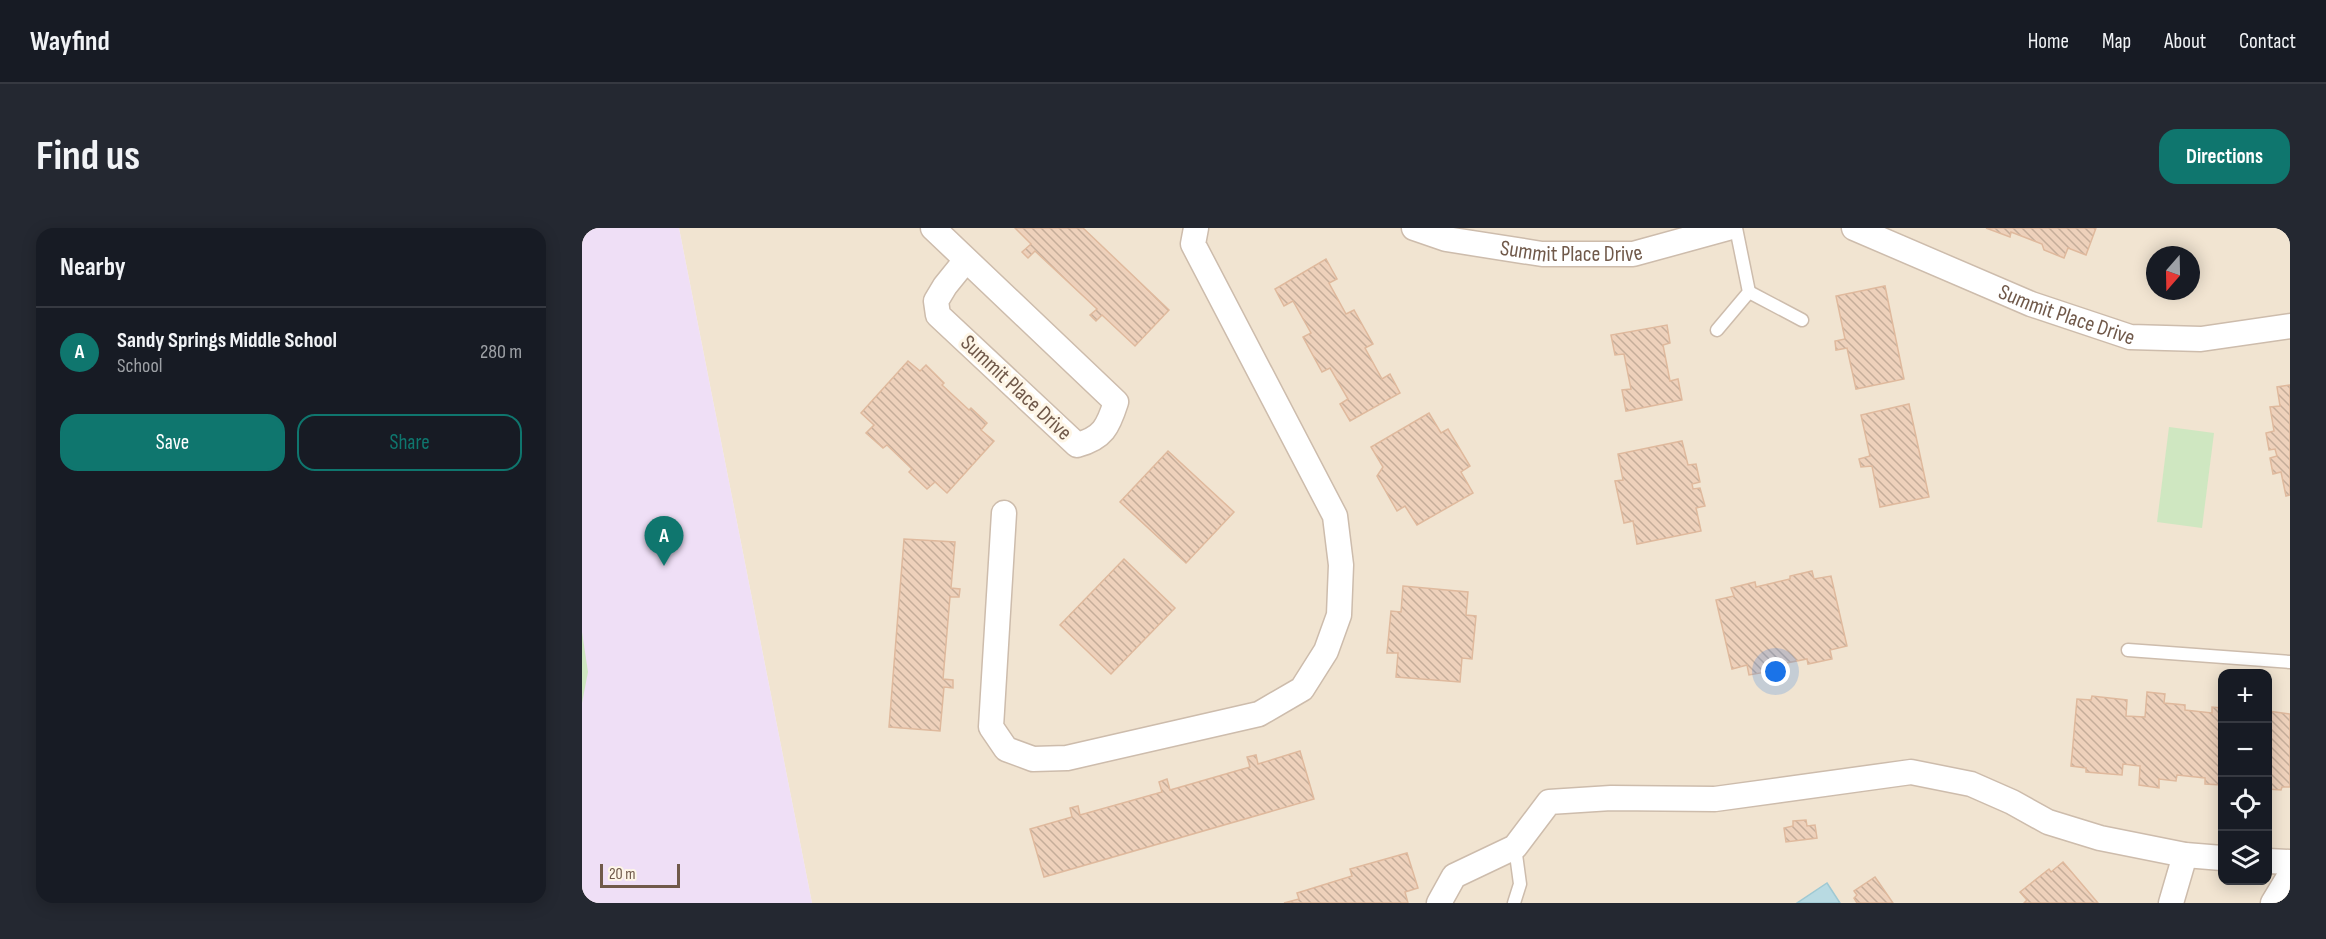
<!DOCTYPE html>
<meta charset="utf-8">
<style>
body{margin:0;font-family:"Sofia Sans Condensed",sans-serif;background:#242831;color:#f1f3f6}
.controls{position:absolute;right:18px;bottom:18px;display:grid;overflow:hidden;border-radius:12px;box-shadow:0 3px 15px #0003}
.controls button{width:54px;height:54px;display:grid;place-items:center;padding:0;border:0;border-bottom:2px solid #363941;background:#171b24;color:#f1f3f6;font:30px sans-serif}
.compass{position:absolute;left:1564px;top:18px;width:54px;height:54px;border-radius:50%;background:#171b24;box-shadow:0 3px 15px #0003;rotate:200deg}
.scale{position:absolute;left:18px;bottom:15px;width:80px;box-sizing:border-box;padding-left:6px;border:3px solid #70594a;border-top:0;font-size:16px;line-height:21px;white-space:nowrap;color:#70594a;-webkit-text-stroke:4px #fef6e7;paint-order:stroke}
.you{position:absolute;left:1194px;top:444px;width:21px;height:21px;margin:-15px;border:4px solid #fff;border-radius:50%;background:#1a73e8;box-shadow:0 0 0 9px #1a73e833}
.badge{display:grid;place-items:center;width:39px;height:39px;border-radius:50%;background:#0f766e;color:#fff;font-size:20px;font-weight:700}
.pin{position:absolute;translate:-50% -50px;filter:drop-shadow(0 2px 3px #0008)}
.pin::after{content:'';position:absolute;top:32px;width:21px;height:18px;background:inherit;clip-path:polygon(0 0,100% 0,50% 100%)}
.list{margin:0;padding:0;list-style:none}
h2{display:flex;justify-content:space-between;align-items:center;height:78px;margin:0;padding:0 24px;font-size:26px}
h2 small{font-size:20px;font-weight:400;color:#9ea1a6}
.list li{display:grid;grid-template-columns:39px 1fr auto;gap:18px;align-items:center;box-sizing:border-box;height:90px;padding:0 24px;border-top:2px solid #363941}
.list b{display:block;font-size:22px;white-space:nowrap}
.list p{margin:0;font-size:20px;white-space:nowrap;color:#9ea1a6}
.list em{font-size:20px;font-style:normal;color:#9ea1a6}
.actions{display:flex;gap:12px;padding:18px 24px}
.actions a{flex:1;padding:14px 0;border:2px solid #0f766e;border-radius:18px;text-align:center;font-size:21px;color:#0f766e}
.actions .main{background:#0f766e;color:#fff}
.icon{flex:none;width:33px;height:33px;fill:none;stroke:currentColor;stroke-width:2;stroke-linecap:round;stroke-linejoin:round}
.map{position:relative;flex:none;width:1708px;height:675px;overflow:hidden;border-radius:18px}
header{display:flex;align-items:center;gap:36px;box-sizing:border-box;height:84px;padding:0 30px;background:#171b24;border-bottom:2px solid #363941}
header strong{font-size:28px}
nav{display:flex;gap:33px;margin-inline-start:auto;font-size:21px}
.intro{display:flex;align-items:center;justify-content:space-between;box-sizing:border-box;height:144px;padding:0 36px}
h1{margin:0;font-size:42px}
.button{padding:15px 27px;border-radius:18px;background:#0f766e;color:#fff;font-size:21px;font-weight:700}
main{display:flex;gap:36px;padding:0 36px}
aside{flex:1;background:#171b24;border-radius:18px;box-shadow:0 3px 15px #0003}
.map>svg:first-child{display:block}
.residential{fill:#f1e4d1;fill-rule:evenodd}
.education{fill:#efdff6}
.green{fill:#cfe7c1}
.water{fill:#b8dae2;stroke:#9fc9d3;stroke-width:1.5}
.building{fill:url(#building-back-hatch);stroke:#dfb99d;stroke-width:1.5}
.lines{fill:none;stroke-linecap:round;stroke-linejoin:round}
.lane-casing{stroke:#cdbcac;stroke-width:15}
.street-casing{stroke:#cdbcac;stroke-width:27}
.lane{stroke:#fff;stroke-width:12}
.street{stroke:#fff;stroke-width:24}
.labels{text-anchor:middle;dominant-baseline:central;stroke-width:6;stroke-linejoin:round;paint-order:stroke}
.street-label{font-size:22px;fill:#70594a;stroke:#fef6e7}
</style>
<header>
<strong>Wayfind</strong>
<nav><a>Home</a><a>Map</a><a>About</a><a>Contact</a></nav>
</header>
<div class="intro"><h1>Find us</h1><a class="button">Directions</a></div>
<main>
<aside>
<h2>Nearby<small></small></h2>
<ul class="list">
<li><span class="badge">A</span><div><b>Sandy Springs Middle School</b><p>School</p></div><em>280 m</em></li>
</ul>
<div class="actions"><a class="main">Save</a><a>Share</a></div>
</aside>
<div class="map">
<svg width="1708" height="675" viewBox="0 0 1708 675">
<defs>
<pattern id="building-back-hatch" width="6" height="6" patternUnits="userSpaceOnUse" patternTransform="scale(1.5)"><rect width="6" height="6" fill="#eed1bb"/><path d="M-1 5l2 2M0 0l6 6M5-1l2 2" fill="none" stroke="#c5ad9a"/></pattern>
</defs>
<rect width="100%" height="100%" fill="#faf2e2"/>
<path class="residential" d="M97 0H1708V675H230ZM1573 27H1609V63H1573ZM1640 446H1686V652H1640Z"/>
<polygon class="education" points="0,0 97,0 230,675 0,675"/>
<g class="green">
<polygon points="1587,199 1632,205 1620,300 1575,294"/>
<polygon points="0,404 6,444 0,475"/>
</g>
<polygon class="water" points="1245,655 1258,675 1215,675"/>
<g class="building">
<polygon points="433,0 501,0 587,82 553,118 520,87 514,93 508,87 515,81 453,23 446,30 440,24 449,16"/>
<polygon points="1404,0 1514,0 1504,27 1486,20 1482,30 1462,22 1460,16 1429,4 1428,9"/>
<polygon points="744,31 755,51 747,55 764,86 772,82 791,116 783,120 800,151 808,146 818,165 768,193 758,176 766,171 748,140 740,144 721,109 729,105 711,73 702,78 693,61"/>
<polygon points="1303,58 1322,151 1274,161 1265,120 1254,122 1253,113 1263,111 1254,68"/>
<polygon points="1085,97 1088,115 1081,117 1088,153 1096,151 1100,172 1044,183 1040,162 1049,161 1042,126 1033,127 1029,107"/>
<polygon points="326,133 338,143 344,137 362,155 360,157 387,182 389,180 405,195 399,202 412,213 365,265 353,254 345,261 327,244 330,241 305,217 301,220 284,205 292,197 279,185"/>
<polygon points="1708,157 1708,267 1704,268 1699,244 1691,246 1688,230 1695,228 1693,221 1687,222 1684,205 1692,203 1688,179 1698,178 1695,159"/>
<polygon points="1327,176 1347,269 1298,279 1290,238 1279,239 1277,231 1288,228 1279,187"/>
<polygon points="847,185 859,205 866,201 888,238 879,244 891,265 835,297 823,278 815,283 795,248 801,239 789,219"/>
<polygon points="1100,213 1106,237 1114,236 1118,254 1110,256 1111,261 1118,260 1123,278 1114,280 1119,303 1055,316 1051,293 1042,295 1033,253 1041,252 1036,226"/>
<polygon points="586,223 652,284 604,335 538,274"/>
<polygon points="322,311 373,314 369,360 378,361 377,369 368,369 361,451 371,452 371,460 362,459 358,503 307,499"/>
<polygon points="542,331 593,380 529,446 478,397"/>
<polygon points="1230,343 1232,351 1249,348 1265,418 1248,422 1250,431 1226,436 1225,431 1189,438 1190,443 1167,447 1165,437 1150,441 1134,372 1152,368 1149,360 1173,354 1174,359 1208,351 1208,348"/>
<polygon points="821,358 886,364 884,387 894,388 890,431 880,430 878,454 814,449 816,425 805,425 809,383 819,384"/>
<polygon points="1565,464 1583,466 1582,475 1603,477 1603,482 1630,485 1630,479 1640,480 1640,565 1640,557 1623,556 1623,550 1595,547 1594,553 1577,551 1577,560 1557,557 1558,538 1541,536 1540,547 1504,544 1504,540 1489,538 1495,471 1509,472 1510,468 1545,472 1544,488 1563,489"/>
<polygon points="1686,483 1708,486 1708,559 1700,559 1699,562 1686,561"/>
<polygon points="718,523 732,571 462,649 448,601 490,589 488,580 496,578 498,587 580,564 577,554 585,551 588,562 668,539 665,529 674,527 676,536"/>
<polygon points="1224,592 1225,598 1233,597 1235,610 1204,614 1202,600 1211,598 1211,593"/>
<polygon points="825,625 836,660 823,664 826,675 702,675 717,671 715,665 770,648 768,641"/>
<polygon points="1481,634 1516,675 1442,675 1445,672 1438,664 1467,641 1469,644"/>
<polygon points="1293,649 1311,675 1275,675 1272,670 1275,667 1272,663"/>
</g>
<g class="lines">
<defs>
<g id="lane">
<polyline points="1167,64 1220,92"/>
<polyline points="1135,102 1167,64 1154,0"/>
<polyline points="1546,422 1708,434"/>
<polyline points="932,675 938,656 933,619"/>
</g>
<g id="street">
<path d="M351 0 534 174C526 199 521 210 495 217L356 87 354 73 363 58 384 32"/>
<path id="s1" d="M832 0 864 11 960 26H1051L1146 0"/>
<path id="s2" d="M1272 0 1449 76 1548 109 1619 111 1708 98"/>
<polyline points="422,285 409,499 424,521 451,531 485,530 677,486 720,461 744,423 757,387 759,337 753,288 611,16 614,0"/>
<polyline points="1686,633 1708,634"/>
<polyline points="857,675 872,648 933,619 967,574 1029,570 1133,571 1329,544 1389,556 1430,574 1466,594 1518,610 1603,627 1640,630"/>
<polyline points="1589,675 1603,627"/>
<polyline points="1691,675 1708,647"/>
</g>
</defs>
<use href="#lane" class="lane-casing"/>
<use href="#street" class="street-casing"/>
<use href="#lane" class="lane"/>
<use href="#street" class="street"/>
</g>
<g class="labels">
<g class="street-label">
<text stroke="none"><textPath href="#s1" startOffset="160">Summit Place Drive</textPath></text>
<text stroke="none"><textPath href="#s2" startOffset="230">Summit Place Drive</textPath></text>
<text transform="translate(434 160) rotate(43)">Summit Place Drive</text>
</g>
</g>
</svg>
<div class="controls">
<button>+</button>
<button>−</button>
<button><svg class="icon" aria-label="locate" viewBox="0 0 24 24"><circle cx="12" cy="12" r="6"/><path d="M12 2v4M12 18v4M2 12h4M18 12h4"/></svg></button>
<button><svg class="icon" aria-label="layers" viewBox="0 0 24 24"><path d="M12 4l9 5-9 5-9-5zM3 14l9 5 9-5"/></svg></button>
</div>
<svg class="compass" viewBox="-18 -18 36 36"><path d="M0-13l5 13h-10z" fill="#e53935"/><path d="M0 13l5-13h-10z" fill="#9ea1a6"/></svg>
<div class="scale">20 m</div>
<div class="you"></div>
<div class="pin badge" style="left:82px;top:338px">A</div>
</div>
</main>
